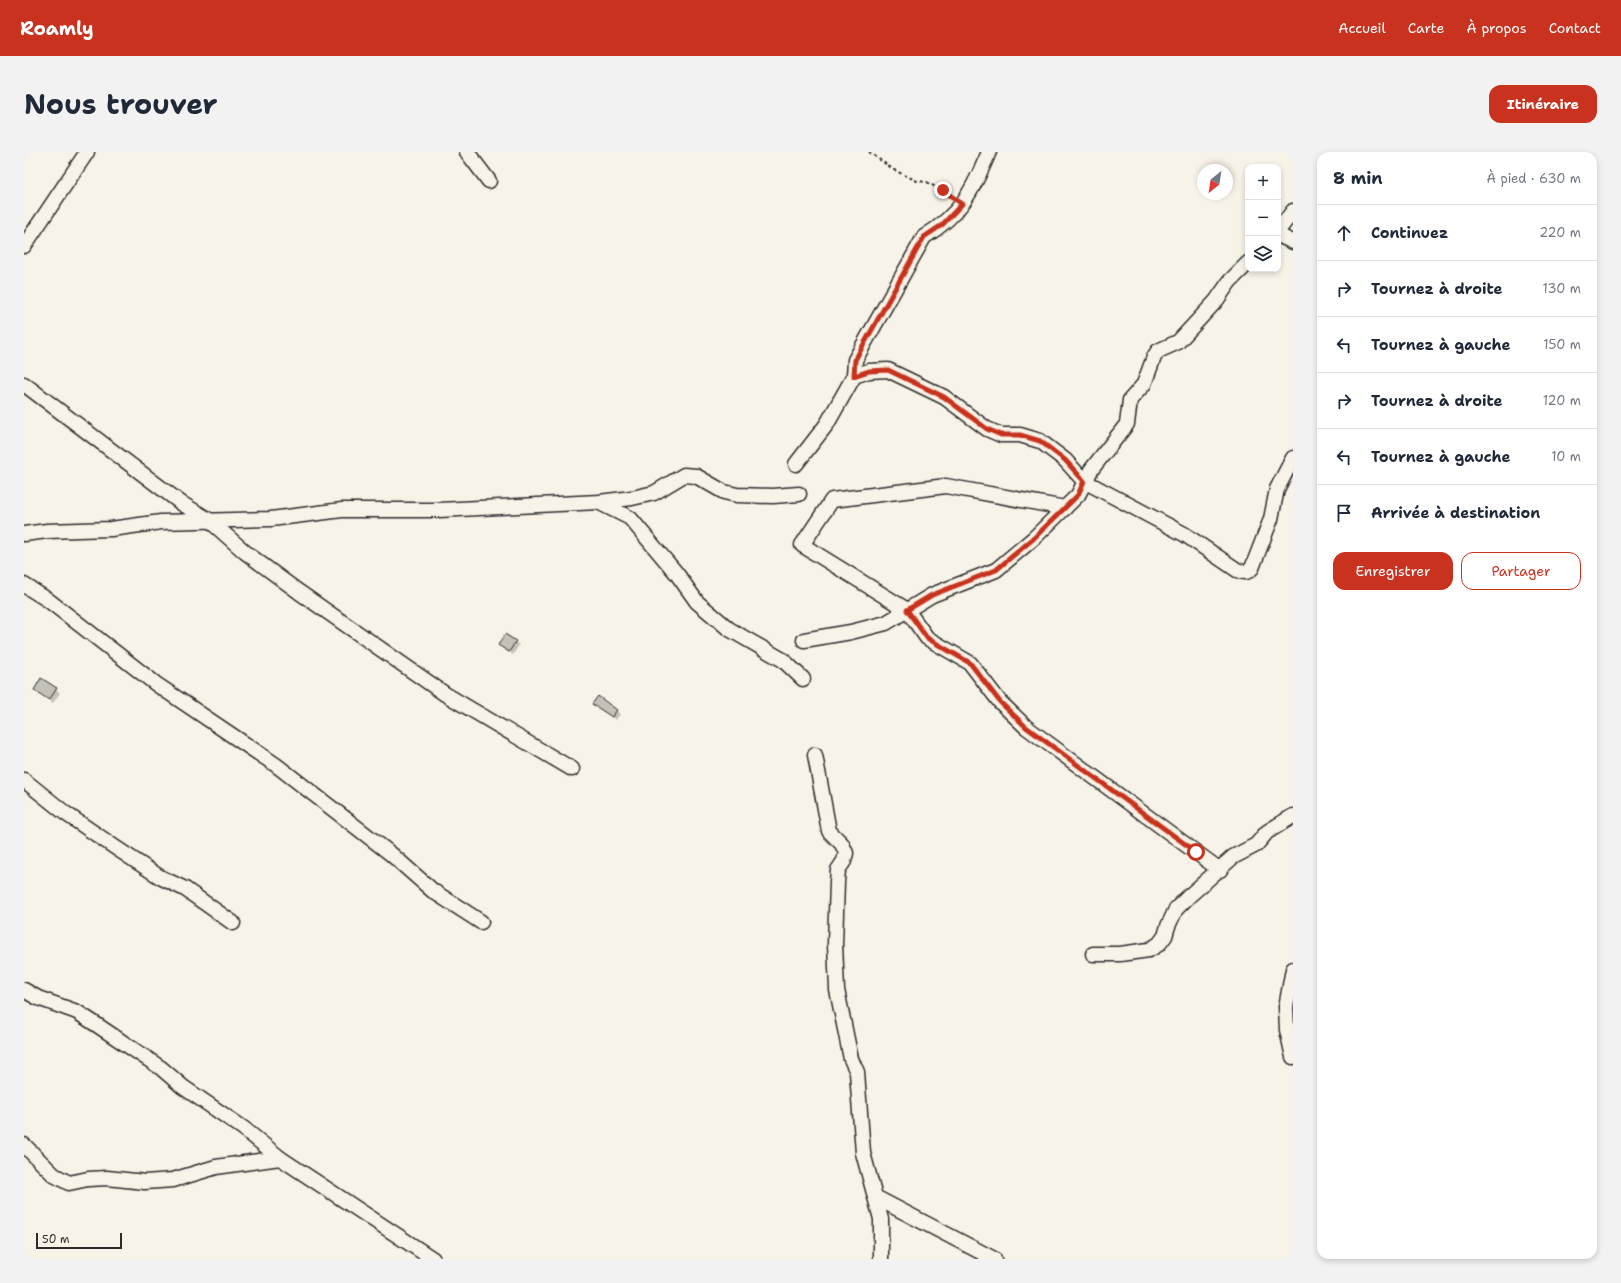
<!DOCTYPE html>
<html lang="fr">
<meta charset="utf-8">
<style>
body{margin:0;font-family:"Shantell Sans",sans-serif;background:#f2f2f3;color:#1f2937}
.controls{position:absolute;right:12px;top:12px;display:grid;overflow:hidden;border-radius:8px;box-shadow:0 2px 6px #0003}
.controls button{width:36px;height:36px;display:grid;place-items:center;padding:0;border:0;border-bottom:1px solid #e0e1e3;background:#fff;color:#1f2937;font:20px sans-serif}
.compass{position:absolute;left:1173px;top:12px;width:36px;height:36px;border-radius:50%;background:#fff;box-shadow:0 2px 6px #0003;rotate:210deg}
.scale{position:absolute;left:12px;bottom:10px;width:86px;box-sizing:border-box;padding-left:4px;border:2px solid #2b2b2b;border-top:0;font-size:11px;line-height:14px;white-space:nowrap;color:#2b2b2b;-webkit-text-stroke:3px #f7f3e8;paint-order:stroke}
.stop{position:absolute;width:12px;height:12px;margin:-9px;border:3px solid #c8321e;border-radius:50%;background:#fff}
.stop.end{background:#c8321e;border-color:#fff;box-shadow:0 1px 4px #0008}
.list{margin:0;padding:0;list-style:none}
h2{display:flex;justify-content:space-between;align-items:center;height:52px;margin:0;padding:0 16px;font-size:17px}
h2 small{font-size:13px;font-weight:400;color:#747a83}
.list li{display:grid;grid-template-columns:26px 1fr auto;gap:12px;align-items:center;box-sizing:border-box;height:56px;padding:0 16px;border-top:1px solid #e0e1e3}
.list b{display:block;font-size:15px;white-space:nowrap}
.list em{font-size:13px;font-style:normal;color:#747a83}
.actions{display:flex;gap:8px;padding:12px 16px}
.actions a{flex:1;padding:9px 0;border:1px solid #c8321e;border-radius:12px;text-align:center;font-size:14px;color:#c8321e}
.actions .main{background:#c8321e;color:#fff}
.icon{flex:none;width:22px;height:22px;fill:none;stroke:currentColor;stroke-width:2;stroke-linecap:round;stroke-linejoin:round}
.map{position:relative;flex:none;width:1269px;height:1107px;overflow:hidden;border-radius:12px}
header{display:flex;align-items:center;gap:24px;box-sizing:border-box;height:56px;padding:0 20px;background:#c8321e;color:#fff}
header strong{font-size:19px}
nav{display:flex;gap:22px;margin-inline-start:auto;font-size:14px}
.intro{display:flex;align-items:center;justify-content:space-between;box-sizing:border-box;height:96px;padding:0 24px}
h1{margin:0;font-size:28px}
.button{padding:10px 18px;border-radius:12px;background:#c8321e;color:#fff;font-size:14px;font-weight:700}
main{display:flex;gap:24px;padding:0 24px}
aside{flex:1;background:#fff;border-radius:12px;box-shadow:0 2px 6px #0003}
.map>svg:first-child{display:block}
.shadow{fill:#0003}
.building{fill:#c4c1b9;stroke:#2b2b2b}
.lines{fill:none;stroke-linecap:round;stroke-linejoin:round}
.minor-casing{stroke:#2b2b2b;stroke-width:17}
.path{stroke:#2b2b2b;stroke-width:2;stroke-dasharray:3 3;stroke-linecap:butt}
.minor{stroke:#f7f3e8;stroke-width:14}
.rail{stroke:#2b2b2b;stroke-width:3}
.route{stroke:#c8321e;stroke-width:5}
</style>
<header>
<strong>Roamly</strong>
<nav><a>Accueil</a><a>Carte</a><a>À propos</a><a>Contact</a></nav>
</header>
<div class="intro"><h1>Nous trouver</h1><a class="button">Itinéraire</a></div>
<main>
<div class="map">
<svg width="1269" height="1107" viewBox="0 0 1269 1107">
<rect width="100%" height="100%" fill="#f7f3e8"/>
<filter id="ink" filterUnits="userSpaceOnUse"><feTurbulence type="fractalNoise" baseFrequency=".025" numOctaves="2"/><feDisplacementMap in="SourceGraphic" scale="8" xChannelSelector="R" yChannelSelector="G"/><feConvolveMatrix kernelMatrix="1 2 1 2 8 2 1 2 1" color-interpolation-filters="sRGB"/></filter>
<g filter="url(#ink)">
<g class="shadow">
<polygon points="491,490 495,493 489,503 475,493"/>
<polygon points="32,537 36,541 29,551 11,538"/>
<polygon points="573,555 592,558 596,562 592,568"/>
</g>
<g class="building">
<polygon points="481,482 492,489 485,500 474,493"/>
<polygon points="17,526 33,536 25,548 10,538"/>
<polygon points="574,544 593,558 588,565 568,552"/>
</g>
<g class="lines">
<defs>
<g id="minor">
<polyline points="443,0 465,29"/>
<polyline points="1254,79 1269,59"/>
<polyline points="1254,83 1269,90"/>
<polyline points="0,94 63,0"/>
<path d="M830 224 845 219 864 218 920 245 963 277 977 283H996L1016 289 1041 308 1060 329 1160 382 1213 418C1220 421 1223 421 1228 416L1247 367 1253 337 1269 306"/>
<polyline points="0,232 157,351 185,368 221,400 275,440 421,542 548,617"/>
<path d="M772 312 803 272 830 224 831 208 900 85C937 62 948 40 965 0"/>
<polyline points="576,351 606,366 653,422 673,450 705,477 759,508 779,527"/>
<polyline points="1041,356 922,334 808,348 778,393 883,458 903,486 946,511 976,550 1002,575 1196,718"/>
<polyline points="0,382 23,379 87,377 137,370 247,367 318,358 415,358 575,350 608,346 630,341 660,323 672,324 700,340 713,343 749,344 775,342"/>
<polyline points="0,433 24,448 132,532 252,613 367,702 409,739 457,770"/>
<polyline points="780,488 827,480 862,471 908,443 972,418 1010,386 1054,343 1067,318 1103,272 1106,248 1120,232 1130,205 1134,199 1154,190 1192,149 1206,129 1224,111"/>
<polyline points="791,603 805,679 818,692 822,701 820,709 814,718 813,730 811,792 813,838 827,907 833,920 839,1001 857,1067 857,1107"/>
<polyline points="0,628 41,661 92,696 136,725 161,737 209,771"/>
<polyline points="1069,802 1096,802 1125,798 1135,792 1141,784 1144,774 1152,757 1165,744 1209,705 1232,693 1243,680 1269,664"/>
<polyline points="1269,817 1262,855 1263,878 1269,905"/>
<polyline points="0,838 14,846 53,860 73,873 137,916 159,935 219,976 256,1006"/>
<polyline points="0,993 30,1023 45,1031 64,1027 83,1026 121,1030 149,1028 192,1015 256,1006 409,1107"/>
<polyline points="851,1045 970,1107"/>
</g>
</defs>
<use href="#minor" class="minor-casing"/>
<polyline class="path" points="845,0 870,18 893,29 903,30 928,45"/>
<use href="#minor" class="minor"/>
<polyline class="rail" points="0,5 3,0"/>
</g>
</g>
<g class="lines" filter="url(#ink)">
<polyline class="route" points="919,38 938,52 918,73 900,85 831,208 830,224 845,219 864,218 920,245 963,277 977,283 996,283 1016,289 1041,308 1060,329 1054,343 1010,386 972,418 908,443 883,458 903,486 946,511 976,550 1002,575 1172,700"/>
</g>
</svg>
<div class="controls">
<button>+</button>
<button>−</button>
<button><svg class="icon" aria-label="layers" viewBox="0 0 24 24"><path d="M12 4l9 5-9 5-9-5zM3 14l9 5 9-5"/></svg></button>
</div>
<svg class="compass" viewBox="-18 -18 36 36"><path d="M0-13l5 13h-10z" fill="#e53935"/><path d="M0 13l5-13h-10z" fill="#747a83"/></svg>
<div class="scale">50 m</div>
<div class="stop" style="left:1172px;top:700px"></div>
<div class="stop end" style="left:919px;top:38px"></div>
</div>
<aside>
<h2>8 min<small>À pied · 630 m</small></h2>
<ul class="list">
<li><svg class="icon" aria-label="ahead" viewBox="0 0 24 24"><path d="M12 20V5M6 11l6-6 6 6"/></svg><div><b>Continuez</b></div><em>220 m</em></li>
<li><svg class="icon" aria-label="right" viewBox="0 0 24 24"><path d="M7 20v-9h11M14 6l5 5-5 5"/></svg><div><b>Tournez à droite</b></div><em>130 m</em></li>
<li><svg class="icon" aria-label="left" viewBox="0 0 24 24"><path d="M17 20v-9H6M10 6l-5 5 5 5"/></svg><div><b>Tournez à gauche</b></div><em>150 m</em></li>
<li><svg class="icon" aria-label="right" viewBox="0 0 24 24"><path d="M7 20v-9h11M14 6l5 5-5 5"/></svg><div><b>Tournez à droite</b></div><em>120 m</em></li>
<li><svg class="icon" aria-label="left" viewBox="0 0 24 24"><path d="M17 20v-9H6M10 6l-5 5 5 5"/></svg><div><b>Tournez à gauche</b></div><em>10 m</em></li>
<li><svg class="icon" aria-label="arrive" viewBox="0 0 24 24"><path d="M6 21V4h12l-3 4 3 4H6"/></svg><div><b>Arrivée à destination</b></div></li>
</ul>
<div class="actions"><a class="main">Enregistrer</a><a>Partager</a></div>
</aside>
</main>
